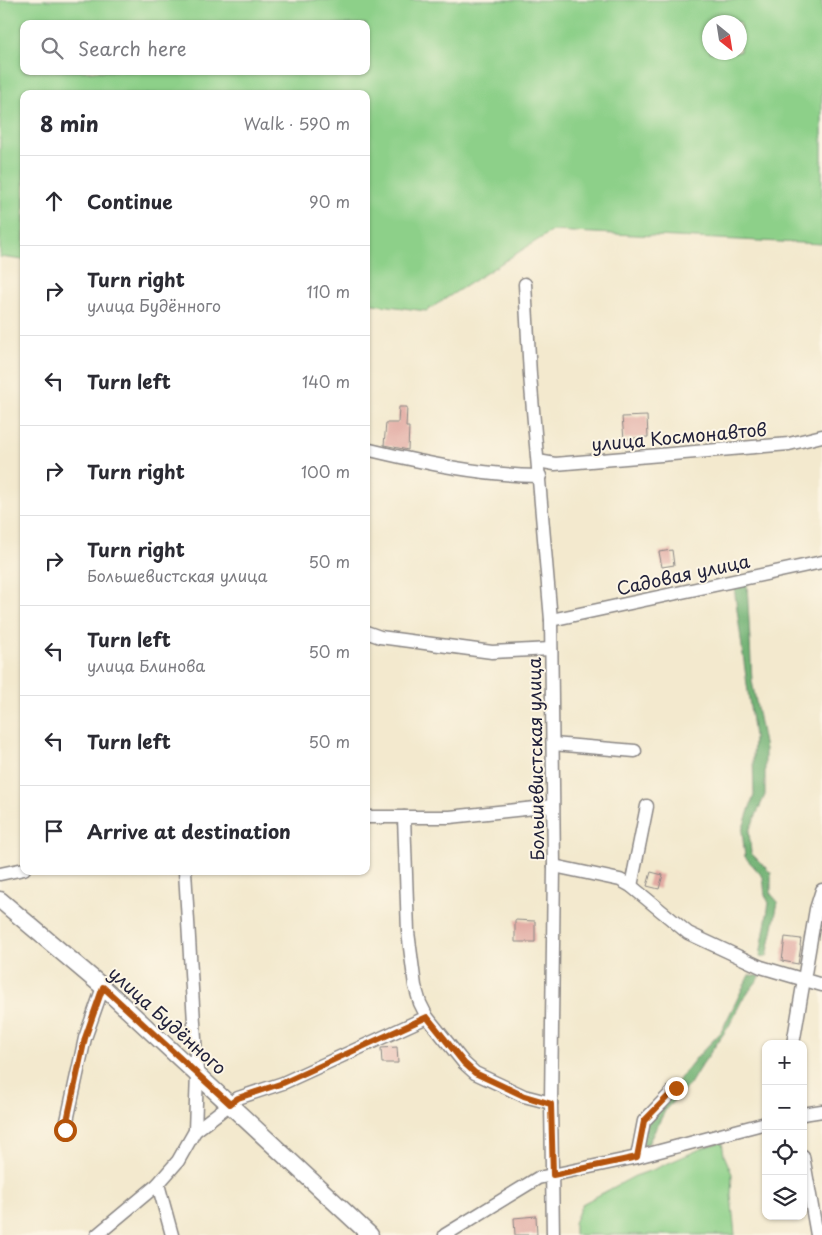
<!DOCTYPE html>
<meta charset="utf-8">
<style>
body{margin:0;font-family:"Playpen Sans",sans-serif;background:#f2f2f3;color:#2b2b33}
.controls{position:absolute;right:15px;bottom:15px;display:grid;overflow:hidden;border-radius:10px;box-shadow:0 1px 4px #0004}
.controls button{width:45px;height:45px;display:grid;place-items:center;padding:0;border:0;border-bottom:1px solid #e1e1e2;background:#fff;color:#2b2b33;font:25px sans-serif}
.compass{position:absolute;left:702px;top:15px;width:45px;height:45px;border-radius:50%;background:#fff;box-shadow:0 1px 4px #0004;rotate:150deg}
.stop{position:absolute;width:15px;height:15px;margin:-11px;border:4px solid #b45309;border-radius:50%;background:#fff}
.stop.end{background:#b45309;border-color:#fff;box-shadow:0 1px 5px #0008}
.list{margin:0;padding:0;list-style:none}
h2{display:flex;justify-content:space-between;align-items:center;height:65px;margin:0;padding:0 20px;font-size:21px}
h2 small{font-size:16px;font-weight:400;color:#7c7c81}
.list li{display:grid;grid-template-columns:32px 1fr auto;gap:15px;align-items:center;box-sizing:border-box;height:90px;padding:0 20px;border-top:1px solid #e1e1e2}
.list b{display:block;font-size:19px;white-space:nowrap}
.list p{margin:0;font-size:16px;white-space:nowrap;color:#7c7c81}
.list em{font-size:16px;font-style:normal;color:#7c7c81}
.icon{flex:none;width:28px;height:28px;fill:none;stroke:currentColor;stroke-width:2;stroke-linecap:round;stroke-linejoin:round}
.map{position:relative;flex:none;width:822px;height:1235px;overflow:hidden}
.search{position:absolute;background:#fff;box-shadow:0 1px 4px #0004;left:20px;top:20px;width:350px;height:55px;display:flex;align-items:center;gap:12px;box-sizing:border-box;padding:0 18px;border-radius:10px;color:#7c7c81;font-size:19px}
.panel{position:absolute;background:#fff;box-shadow:0 1px 4px #0004;left:20px;top:90px;width:350px;height:785px;border-radius:10px}
.map>svg:first-child{display:block}
.green{fill:#8dd089;stroke:#587962;fill-rule:evenodd}
.forest{fill:#72b275;stroke:#4a6a58}
.building{fill:#e2aaa3}
.lines{fill:none;stroke-linecap:round;stroke-linejoin:round}
.minor-casing{stroke:#8a8684;stroke-width:15}
.major-casing{stroke:#8a8684;stroke-width:19}
.minor{stroke:#fff;stroke-width:12}
.major{stroke:#fff;stroke-width:16}
.route{stroke:#b45309;stroke-width:6}
.labels{text-anchor:middle;dominant-baseline:central;stroke-width:4;stroke-linejoin:round;paint-order:stroke}
.street-label{font-size:18px;fill:#22223b;stroke:#fcf5e5}
</style>
<div class="map">
<svg width="822" height="1235" viewBox="0 0 822 1235">
<rect width="100%" height="100%" fill="#fcf5e5"/>
<filter id="ink" filterUnits="userSpaceOnUse"><feTurbulence type="fractalNoise" baseFrequency=".02" numOctaves="2"/><feDisplacementMap in="SourceGraphic" scale="10" xChannelSelector="R" yChannelSelector="G"/><feConvolveMatrix kernelMatrix="1 2 1 2 8 2 1 2 1" color-interpolation-filters="sRGB"/></filter>
<filter id="wash" filterUnits="userSpaceOnUse"><feTurbulence type="fractalNoise" baseFrequency=".0096" numOctaves="4" result="noise"/><feDisplacementMap in="SourceGraphic" scale="20" xChannelSelector="R" yChannelSelector="G"/><feGaussianBlur stdDeviation="1.12" result="paint"/><feColorMatrix in="noise" values="0 0 0 0 0 0 0 0 0 0 0 0 0 0 0 0 0 1.4 0 .05"/><feComposite in="paint" operator="in"/></filter>
<g filter="url(#wash)">
<rect width="100%" height="100%" fill="#f3e9ce"/>
<g class="green">
<path d="M0 0H822V244L552 231 426 311 366 303V94H24V260L0 257ZM710 22H740V52H710ZM24 24H366V71H24Z"/>
<polygon points="722,1142 724,1155 732,1174 731,1195 735,1235 574,1235 574,1223 582,1204 635,1176 655,1169 705,1147"/>
</g>
<g class="forest">
<polygon points="747,582 752,681 765,749 765,795 749,831 751,853 771,873 771,894 778,902 767,957 760,956 769,903 765,895 763,877 745,857 742,831 754,795 753,758 754,737 734,587"/>
<polygon points="749,975 761,976 742,1000 729,1026 699,1069 690,1084 666,1109 648,1144 632,1145 666,1096 696,1058 721,1032"/>
</g>
<g id="blocks">
<g class="building">
<polygon points="399,407 407,407 406,427 409,427 408,450 384,445 386,423 398,423"/>
<polygon points="647,416 648,437 624,439 622,417"/>
<polygon points="672,550 674,565 662,567 659,552"/>
<polygon points="651,872 663,875 659,889 647,886"/>
<polygon points="515,920 535,921 535,942 515,942"/>
<polygon points="785,937 801,939 800,946 801,946 798,964 782,961"/>
<polygon points="397,1047 398,1063 382,1063 381,1048"/>
<polygon points="536,1216 537,1235 515,1235 514,1218"/>
</g>
</g>
</g>
<g filter="url(#ink)">
<use href="#blocks" fill-opacity="0" stroke="#8a8684" stroke-width="1"/>
<g class="lines">
<defs>
<g id="minor">
<polyline points="525,284 530,375 551,620 554,866 551,1103 553,1235"/>
<path d="M366 449C424 463 480 475 540 476"/>
<polyline points="538,461 555,464 789,444 822,436"/>
<polyline points="551,620 822,562"/>
<polyline points="366,632 380,637 492,652 551,649"/>
<polyline points="553,744 635,751"/>
<polyline points="366,817 450,817 553,806"/>
<polyline points="404,817 408,932 415,986 420,1003 427,1017 464,1063 475,1073 524,1096 551,1103"/>
<polyline points="554,866 620,880 631,886 688,933 761,967 822,985"/>
<polyline points="0,874 24,869"/>
<polyline points="631,886 647,806"/>
<polyline points="793,1044 816,909 822,890"/>
<polyline points="803,1114 822,1111"/>
<polyline points="65,1130 85,1038 103,987"/>
<polyline points="195,1131 238,1098 283,1083 427,1017"/>
<polyline points="803,1156 817,1235"/>
<polyline points="637,1157 644,1121 676,1088"/>
<polyline points="158,1184 172,1235"/>
<polyline points="97,1235 158,1184 178,1161 195,1131 197,1073 185,871"/>
<polyline points="445,1235 538,1178 637,1157 766,1123"/>
</g>
<polyline id="major" points="0,900 103,987 370,1235"/>
</defs>
<use href="#minor" class="minor-casing"/>
<use href="#major" class="major-casing"/>
<use href="#minor" class="minor"/>
<use href="#major" class="major"/>
</g>
</g>
<g class="lines" filter="url(#ink)">
<polyline class="route" points="65,1130 85,1038 103,987 230,1104 238,1098 283,1083 427,1017 464,1063 475,1073 524,1096 551,1104 553,1175 637,1157 644,1121 676,1088"/>
</g>
<g class="labels">
<g class="street-label">
<text transform="translate(679 436) rotate(-5)">улица Космонавтов</text>
<text transform="translate(683 574) rotate(-12)">Садовая улица</text>
<text transform="translate(535 759) rotate(-91)">Большевистская улица</text>
<text transform="translate(168 1020) rotate(42)">улица Будённого</text>
</g>
</g>
</svg>
<div class="controls">
<button>+</button>
<button>−</button>
<button><svg class="icon" aria-label="locate" viewBox="0 0 24 24"><circle cx="12" cy="12" r="6"/><path d="M12 2v4M12 18v4M2 12h4M18 12h4"/></svg></button>
<button><svg class="icon" aria-label="layers" viewBox="0 0 24 24"><path d="M12 4l9 5-9 5-9-5zM3 14l9 5 9-5"/></svg></button>
</div>
<svg class="compass" viewBox="-18 -18 36 36"><path d="M0-13l5 13h-10z" fill="#e53935"/><path d="M0 13l5-13h-10z" fill="#7c7c81"/></svg>
<div class="stop" style="left:65px;top:1130px"></div>
<div class="stop end" style="left:676px;top:1088px"></div>
<div class="search"><svg class="icon" aria-label="search" viewBox="0 0 24 24"><circle cx="10" cy="10" r="6"/><path d="M15 15l6 6"/></svg>Search here</div>
<section class="panel">
<h2>8 min<small>Walk · 590 m</small></h2>
<ul class="list">
<li><svg class="icon" aria-label="ahead" viewBox="0 0 24 24"><path d="M12 20V5M6 11l6-6 6 6"/></svg><div><b>Continue</b></div><em>90 m</em></li>
<li><svg class="icon" aria-label="right" viewBox="0 0 24 24"><path d="M7 20v-9h11M14 6l5 5-5 5"/></svg><div><b>Turn right</b><p>улица Будённого</p></div><em>110 m</em></li>
<li><svg class="icon" aria-label="left" viewBox="0 0 24 24"><path d="M17 20v-9H6M10 6l-5 5 5 5"/></svg><div><b>Turn left</b></div><em>140 m</em></li>
<li><svg class="icon" aria-label="right" viewBox="0 0 24 24"><path d="M7 20v-9h11M14 6l5 5-5 5"/></svg><div><b>Turn right</b></div><em>100 m</em></li>
<li><svg class="icon" aria-label="right" viewBox="0 0 24 24"><path d="M7 20v-9h11M14 6l5 5-5 5"/></svg><div><b>Turn right</b><p>Большевистская улица</p></div><em>50 m</em></li>
<li><svg class="icon" aria-label="left" viewBox="0 0 24 24"><path d="M17 20v-9H6M10 6l-5 5 5 5"/></svg><div><b>Turn left</b><p>улица Блинова</p></div><em>50 m</em></li>
<li><svg class="icon" aria-label="left" viewBox="0 0 24 24"><path d="M17 20v-9H6M10 6l-5 5 5 5"/></svg><div><b>Turn left</b></div><em>50 m</em></li>
<li><svg class="icon" aria-label="arrive" viewBox="0 0 24 24"><path d="M6 21V4h12l-3 4 3 4H6"/></svg><div><b>Arrive at destination</b></div></li>
</ul>
</section>
</div>
